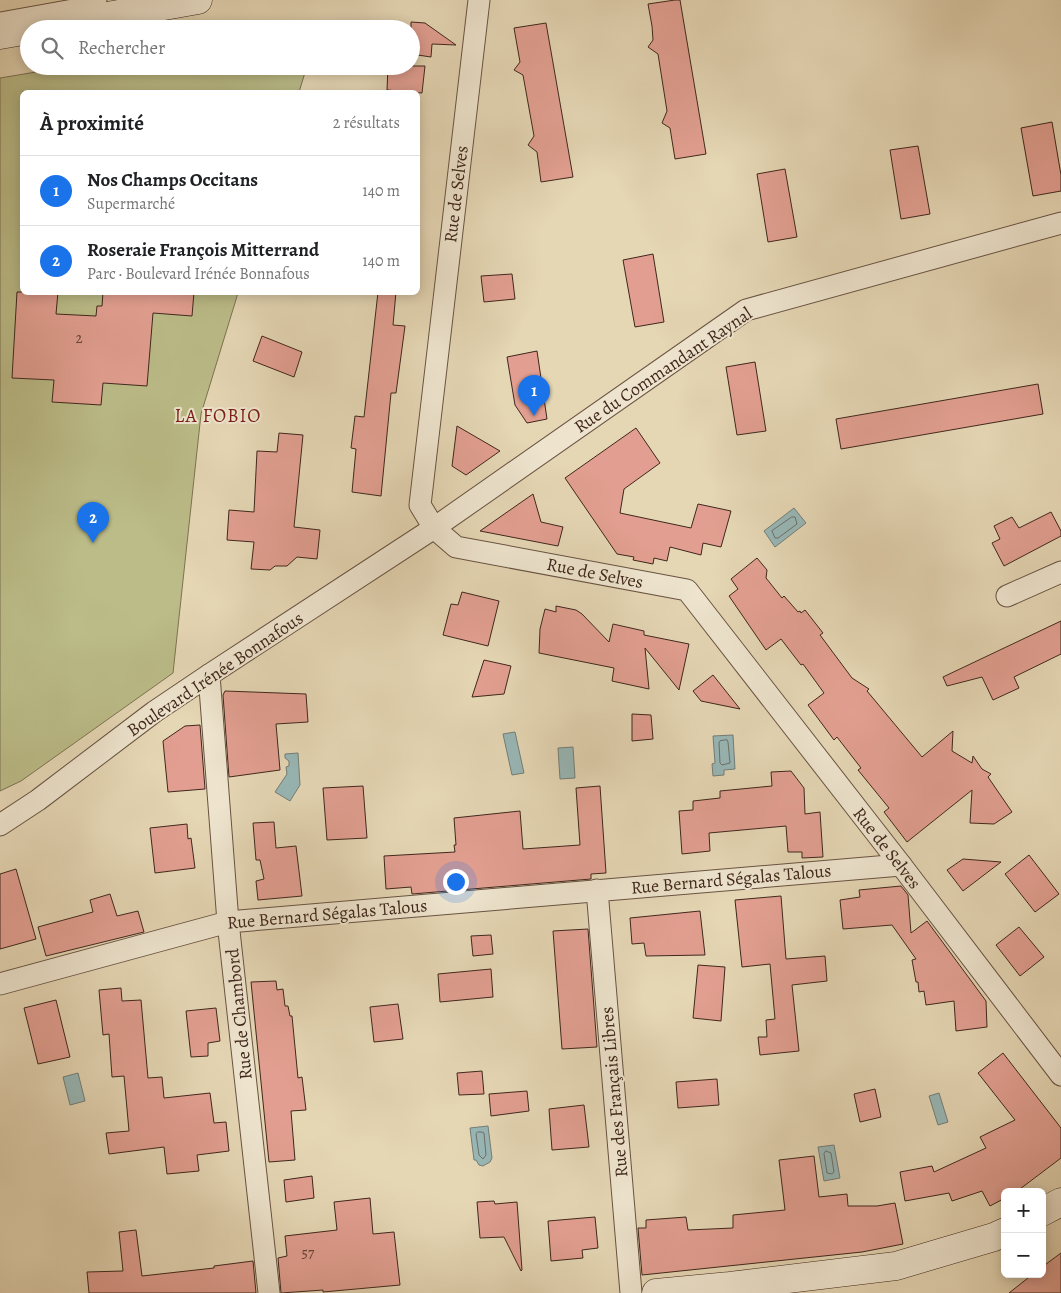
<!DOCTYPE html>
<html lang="fr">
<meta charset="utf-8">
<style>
body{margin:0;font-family:Alegreya,serif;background:#f6f6f6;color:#202124}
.controls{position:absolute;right:15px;bottom:15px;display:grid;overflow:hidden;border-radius:8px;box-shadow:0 2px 12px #0003}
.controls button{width:45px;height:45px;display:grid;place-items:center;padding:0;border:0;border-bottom:1px solid #e0e0e0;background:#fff;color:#202124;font:25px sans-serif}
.you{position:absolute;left:455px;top:881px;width:18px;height:18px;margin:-12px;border:4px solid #fff;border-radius:50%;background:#1a73e8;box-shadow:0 0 0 8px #1a73e833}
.badge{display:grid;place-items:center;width:32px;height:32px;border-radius:50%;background:#1a73e8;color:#fff;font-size:16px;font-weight:700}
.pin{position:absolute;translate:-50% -41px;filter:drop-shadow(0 1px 2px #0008)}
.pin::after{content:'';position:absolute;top:26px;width:18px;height:15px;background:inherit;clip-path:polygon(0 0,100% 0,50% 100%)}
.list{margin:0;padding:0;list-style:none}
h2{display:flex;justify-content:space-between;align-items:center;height:65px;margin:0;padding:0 20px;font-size:21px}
h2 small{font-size:16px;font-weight:400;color:#757577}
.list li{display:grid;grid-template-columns:32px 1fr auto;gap:15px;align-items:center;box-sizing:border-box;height:70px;padding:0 20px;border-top:1px solid #e0e0e0}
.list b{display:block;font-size:19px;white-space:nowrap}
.list p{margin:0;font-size:16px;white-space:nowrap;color:#757577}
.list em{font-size:16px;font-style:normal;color:#757577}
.icon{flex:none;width:28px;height:28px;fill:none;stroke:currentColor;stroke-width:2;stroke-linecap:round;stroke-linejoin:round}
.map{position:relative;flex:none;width:1061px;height:1293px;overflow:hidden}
.search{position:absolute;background:#fff;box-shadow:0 2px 12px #0003;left:20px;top:20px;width:400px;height:55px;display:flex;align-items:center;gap:12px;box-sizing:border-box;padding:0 18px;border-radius:28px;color:#757577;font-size:19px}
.panel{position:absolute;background:#fff;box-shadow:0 2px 12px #0003;left:20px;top:90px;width:400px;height:205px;border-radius:8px}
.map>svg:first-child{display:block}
.green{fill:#bbbc88;stroke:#7d7252}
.water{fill:#98b7b6;stroke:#747d78}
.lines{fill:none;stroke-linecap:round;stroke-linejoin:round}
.shore{stroke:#6c6f69;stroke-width:1}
.building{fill:#e29f91;stroke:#3f271c}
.lane-casing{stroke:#685342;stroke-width:13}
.street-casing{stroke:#685342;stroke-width:23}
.secondary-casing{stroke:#3f271c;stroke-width:29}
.lane{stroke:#eee4ce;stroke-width:11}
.street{stroke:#eee4ce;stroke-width:21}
.secondary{stroke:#eee4ce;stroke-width:28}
.labels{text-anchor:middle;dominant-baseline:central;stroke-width:4;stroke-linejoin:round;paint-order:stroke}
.number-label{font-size:15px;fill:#684539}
.street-label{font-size:18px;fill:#3f271c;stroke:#eee4ce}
.neighbourhood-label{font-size:19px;letter-spacing:1px;fill:#7a1f14;stroke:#eee4ce}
</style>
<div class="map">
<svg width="1061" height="1293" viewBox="0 0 1061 1293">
<rect width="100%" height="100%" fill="#e5d6b4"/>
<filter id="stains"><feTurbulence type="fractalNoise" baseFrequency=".004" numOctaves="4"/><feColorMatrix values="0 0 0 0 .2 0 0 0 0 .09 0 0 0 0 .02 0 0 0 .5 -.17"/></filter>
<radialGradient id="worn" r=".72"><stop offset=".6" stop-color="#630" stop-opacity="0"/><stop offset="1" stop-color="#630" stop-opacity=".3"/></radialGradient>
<polygon class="green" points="72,66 307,66 299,92 22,92 22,292 238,293 201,414 173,673 21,781 0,791 0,78"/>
<g class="water">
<polygon points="794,508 806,523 775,547 764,531"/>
<polygon points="515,732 524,773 512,775 503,734"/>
<polygon points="733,735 735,769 724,770 724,775 713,776 712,764 715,763 713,736"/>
<polygon points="573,747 575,778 560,779 558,748"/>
<polygon points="298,753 300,785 290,801 275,792 287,774 286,767 289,766 289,761 285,758 285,754"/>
<polygon points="78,1073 85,1101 70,1105 63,1077"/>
<polygon points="939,1093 948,1122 938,1125 929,1096"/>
<polygon points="488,1126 492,1158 490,1162 483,1166 479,1165 476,1160 474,1160 470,1128"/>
<polygon points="834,1145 840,1178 824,1181 818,1147"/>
</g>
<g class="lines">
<g class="shore">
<polygon points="792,517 795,517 797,524 778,538 775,538 772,531"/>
<polygon points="727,740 728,742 730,763 722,765 720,763 719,743 720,741"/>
<polygon points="478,1132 482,1132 484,1133 486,1155 483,1159 479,1155 476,1134"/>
<polygon points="826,1151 831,1153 834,1172 832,1174 827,1173 824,1154"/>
</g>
</g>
<g class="building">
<polygon points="675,0 680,0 706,154 675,159 670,128 662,123 667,111 658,54 648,47 653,40 652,26 648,4"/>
<polygon points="411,22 425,23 456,45 432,44 431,57 411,54"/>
<polygon points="546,23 573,177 541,182 537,152 528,145 534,136 523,75 514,70 520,62 514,28"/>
<polygon points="388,66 425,66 422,93 387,90"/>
<polygon points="1052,122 1061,175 1061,191 1033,196 1021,128"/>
<polygon points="918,146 930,214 901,219 890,150"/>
<polygon points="785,169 797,237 768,242 757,174"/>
<polygon points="653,254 664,322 635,327 623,260"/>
<polygon points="512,274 515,299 484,302 481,276"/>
<polygon points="17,292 58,292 56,314 96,316 97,306 102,306 103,292 194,292 192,316 153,313 147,386 103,383 101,405 52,402 54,380 12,378"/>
<polygon points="378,292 396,292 393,325 405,326 396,393 391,393 381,496 352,492 356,449 351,448 355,416 364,417"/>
<polygon points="262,336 302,352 294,377 253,361"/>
<polygon points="537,351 547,419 527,423 515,405 507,357"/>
<polygon points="755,362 766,431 737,435 726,367"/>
<polygon points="1038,384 1043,414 841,449 836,419"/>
<polygon points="457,426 500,451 466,475 452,466"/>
<polygon points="636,428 660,463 624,489 620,513 691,528 698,504 731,511 721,547 703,543 701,555 670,547 667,561 654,558 653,564 633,560 634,557 617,554 565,478"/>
<polygon points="279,433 303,435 294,527 320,530 317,559 297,557 287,566 275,566 270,570 251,569 254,542 227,540 229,510 254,512 257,451 277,452"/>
<polygon points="533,494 541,522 563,527 558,546 480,531"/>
<polygon points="1051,512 1061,531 1061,536 1004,566 992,543 1000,539 994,526 1012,517 1019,528"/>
<polygon points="757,558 767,570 766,578 782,598 784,596 798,612 800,611 801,613 805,610 823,633 820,635 852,678 869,689 867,691 922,757 953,731 952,751 972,763 973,756 982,769 991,774 988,777 1012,812 994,824 970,823 972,790 907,842 884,812 889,808 858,770 861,768 837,737 834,740 808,705 824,693 803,664 801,665 781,639 766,650 729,596 738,589 731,579"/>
<polygon points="462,592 499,601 488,646 443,635 451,604 458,605"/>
<polygon points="556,606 576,610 582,614 609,642 613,624 644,631 644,635 689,644 679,690 645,648 649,689 612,681 614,668 539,653 540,629 545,609 556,612"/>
<polygon points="1061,621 1061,654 1014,677 1019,688 993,700 982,677 947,686 943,677"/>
<polygon points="484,660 511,666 504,694 472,697"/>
<polygon points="713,675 740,709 701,701 693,691"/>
<polygon points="225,691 306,694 308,722 276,724 280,770 229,777 223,695"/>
<polygon points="632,714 651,715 653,739 632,741"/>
<polygon points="200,725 205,789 168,792 163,741 185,726"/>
<polygon points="791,771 804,788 805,814 820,812 823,857 802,858 802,852 788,852 786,826 709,833 710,851 682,854 679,811 693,810 693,801 720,798 720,791 772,786 771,772"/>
<polygon points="363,786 367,838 327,840 323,788"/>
<polygon points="600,786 606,873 591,874 591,879 412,894 411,887 386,889 384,856 455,852 454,845 456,845 454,818 520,811 523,849 580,845 576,788"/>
<polygon points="274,822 276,848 296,846 302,896 258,900 256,881 264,879 260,860 256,860 253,823"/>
<polygon points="187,824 188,839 191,838 195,868 155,873 150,828"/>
<polygon points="1029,855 1059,894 1035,912 1005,874"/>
<polygon points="963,859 1001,862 963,891 947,870"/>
<polygon points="16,869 36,939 0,949 0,874"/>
<polygon points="901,886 908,895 911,933 927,921 986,1001 987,1027 956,1031 954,1001 926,1005 924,991 919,992 918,982 916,982 912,960 916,959 892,925 843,929 840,900 860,897 859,890"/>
<polygon points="110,894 117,916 138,911 144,932 46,956 38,927 93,912 90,900"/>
<polygon points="781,896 786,959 825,956 827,981 792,985 799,1051 760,1055 758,1037 767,1037 766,1020 775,1019 770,964 742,967 735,900"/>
<polygon points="700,911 705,955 646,956 644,943 632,944 630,918"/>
<polygon points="1019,927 1044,957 1020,976 996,945"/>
<polygon points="588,929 597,1047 562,1049 553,931"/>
<polygon points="491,935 493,954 473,956 471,936"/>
<polygon points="698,965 725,967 721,1021 693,1018"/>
<polygon points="491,969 493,997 440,1002 438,974"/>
<polygon points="276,981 277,990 283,989 285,1006 288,1006 290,1016 292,1016 298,1078 302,1077 306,1110 291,1111 295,1160 269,1162 251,982"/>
<polygon points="121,988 122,1001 141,1000 148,1078 162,1077 164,1098 210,1093 214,1123 226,1122 229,1151 197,1155 199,1171 167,1174 164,1147 109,1154 106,1133 129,1131 124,1076 112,1077 109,1034 103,1035 99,990"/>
<polygon points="56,1000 70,1057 38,1064 24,1008"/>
<polygon points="398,1004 403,1039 374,1042 370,1007"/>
<polygon points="216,1008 220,1041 208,1043 208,1056 191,1057 186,1011"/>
<polygon points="1003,1053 1061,1128 1061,1158 1016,1192 1005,1192 1005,1198 990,1206 982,1191 952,1201 949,1193 905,1201 900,1172 932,1166 934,1172 986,1148 980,1137 1015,1120 978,1073"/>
<polygon points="482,1071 484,1094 459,1095 457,1073"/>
<polygon points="717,1079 719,1105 678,1108 676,1082"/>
<polygon points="875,1089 881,1117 860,1122 854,1094"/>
<polygon points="527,1091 529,1111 491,1116 489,1094"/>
<polygon points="584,1105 589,1147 552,1150 549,1109"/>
<polygon points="814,1156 819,1197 847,1194 848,1206 877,1206 895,1203 903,1244 862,1252 642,1275 638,1228 646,1228 646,1220 686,1217 688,1230 733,1228 733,1215 785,1210 779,1160"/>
<polygon points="312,1176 314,1198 286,1202 284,1180"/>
<polygon points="370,1198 373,1234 394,1232 400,1285 323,1292 323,1290 281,1293 278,1258 287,1256 285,1236 337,1230 334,1202"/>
<polygon points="494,1201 495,1204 517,1202 522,1270 521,1271 504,1237 480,1238 477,1202"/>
<polygon points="595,1217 598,1248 582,1250 583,1258 551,1261 548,1221"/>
<polygon points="136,1230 142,1276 214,1268 214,1266 253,1261 256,1293 89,1293 87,1272 123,1271 119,1232"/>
<polygon points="1061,1253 1061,1293 1009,1293 1033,1274 1042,1274 1042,1267"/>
</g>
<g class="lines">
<defs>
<polyline id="lane" points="0,18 101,0"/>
<g id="street">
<polyline points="479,0 420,505 434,528 456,547 687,590 901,865 1061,1075"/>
<polyline points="1007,596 1061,572"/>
<polyline points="209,675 228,922 269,1293"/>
<polyline points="0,825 38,800 154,712 209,675 434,528 746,310 1061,223"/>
<polyline points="597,890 631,1293"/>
<polyline points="0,984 228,922 901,865"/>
</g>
<g id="secondary">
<polyline points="34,29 198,0"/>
<polyline points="0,35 29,30"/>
<polyline points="1042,1212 1061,1202"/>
<polyline points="656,1293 730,1286 896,1266 994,1237 1005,1232"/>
</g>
</defs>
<use href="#lane" class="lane-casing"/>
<use href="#street" class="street-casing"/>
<use href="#secondary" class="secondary-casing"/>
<use href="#lane" class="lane"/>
<use href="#street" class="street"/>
<use href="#secondary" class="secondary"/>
</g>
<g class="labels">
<g class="number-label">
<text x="79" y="338">2</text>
<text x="308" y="1253">57</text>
</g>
<g class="street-label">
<text transform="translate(456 194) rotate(-83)">Rue de Selves</text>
<text transform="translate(663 370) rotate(-34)">Rue du Commandant Raynal</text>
<text transform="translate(595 573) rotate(11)">Rue de Selves</text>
<text transform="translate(215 674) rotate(-34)">Boulevard Irénée Bonnafous</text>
<text transform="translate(887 848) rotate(52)">Rue de Selves</text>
<text transform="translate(731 879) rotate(-5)">Rue Bernard Ségalas Talous</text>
<text transform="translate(327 914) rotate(-5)">Rue Bernard Ségalas Talous</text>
<text transform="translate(239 1014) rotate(-96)">Rue de Chambord</text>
<text transform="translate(614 1092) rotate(-95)">Rue des Français Libres</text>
</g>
<g class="neighbourhood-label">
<text x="218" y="416">LA FOBIO</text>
</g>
</g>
<rect width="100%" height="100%" filter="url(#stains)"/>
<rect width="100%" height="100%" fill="url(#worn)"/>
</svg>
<div class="controls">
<button>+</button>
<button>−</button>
</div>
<div class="you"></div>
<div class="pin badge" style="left:534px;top:416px">1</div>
<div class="pin badge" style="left:93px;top:543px">2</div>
<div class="search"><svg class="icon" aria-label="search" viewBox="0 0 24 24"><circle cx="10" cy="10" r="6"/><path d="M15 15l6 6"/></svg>Rechercher</div>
<section class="panel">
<h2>À proximité<small>2 résultats</small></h2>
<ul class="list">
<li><span class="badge">1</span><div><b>Nos Champs Occitans</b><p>Supermarché</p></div><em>140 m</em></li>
<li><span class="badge">2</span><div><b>Roseraie François Mitterrand</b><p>Parc · Boulevard Irénée Bonnafous</p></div><em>140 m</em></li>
</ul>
</section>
</div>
